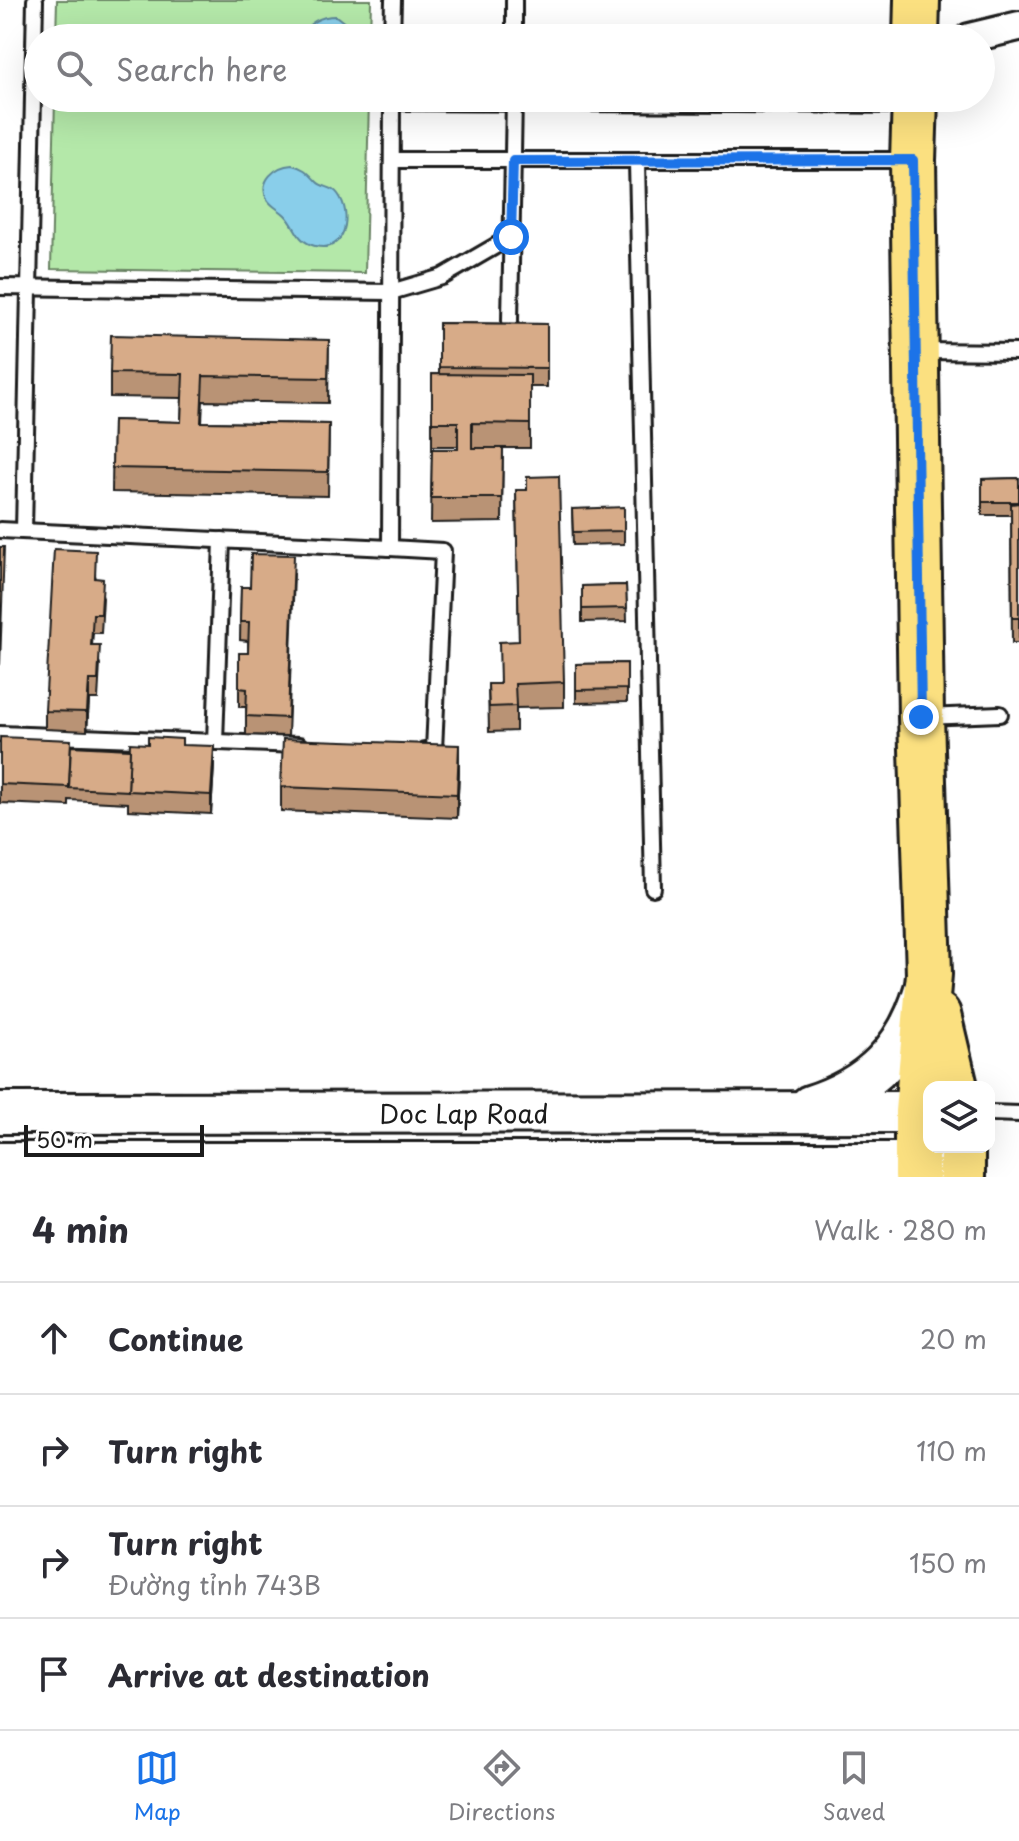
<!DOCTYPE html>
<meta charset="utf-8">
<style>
body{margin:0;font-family:"Playpen Sans",sans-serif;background:#f2f2f3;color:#2b2b33}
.controls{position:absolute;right:24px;bottom:24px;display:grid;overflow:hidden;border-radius:16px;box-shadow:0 8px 32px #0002}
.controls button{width:72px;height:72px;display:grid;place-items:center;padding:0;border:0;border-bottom:2px solid #e1e1e2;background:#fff;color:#2b2b33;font:40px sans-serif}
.scale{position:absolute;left:24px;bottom:20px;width:180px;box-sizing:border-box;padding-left:8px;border:4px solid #1c1c1c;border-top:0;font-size:22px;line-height:28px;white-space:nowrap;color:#1c1c1c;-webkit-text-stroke:6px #fff;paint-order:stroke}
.stop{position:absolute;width:24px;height:24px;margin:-18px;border:6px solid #1a73e8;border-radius:50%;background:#fff}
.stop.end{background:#1a73e8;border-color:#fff;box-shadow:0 2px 8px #0008}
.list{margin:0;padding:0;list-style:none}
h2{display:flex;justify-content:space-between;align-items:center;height:104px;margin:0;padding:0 32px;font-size:34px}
h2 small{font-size:26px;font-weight:400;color:#7c7c81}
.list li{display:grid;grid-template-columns:52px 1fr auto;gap:24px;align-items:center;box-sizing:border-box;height:112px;padding:0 32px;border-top:2px solid #e1e1e2}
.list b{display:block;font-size:30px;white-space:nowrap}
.list p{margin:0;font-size:26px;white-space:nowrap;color:#7c7c81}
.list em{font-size:26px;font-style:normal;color:#7c7c81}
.icon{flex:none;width:44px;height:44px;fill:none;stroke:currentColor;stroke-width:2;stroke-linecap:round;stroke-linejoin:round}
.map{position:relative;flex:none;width:1019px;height:1177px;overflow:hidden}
.search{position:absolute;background:#fff;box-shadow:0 8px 32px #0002;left:24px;right:24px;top:24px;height:88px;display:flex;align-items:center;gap:20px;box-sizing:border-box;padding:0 28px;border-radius:44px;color:#7c7c81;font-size:30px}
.sheet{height:552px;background:#fff}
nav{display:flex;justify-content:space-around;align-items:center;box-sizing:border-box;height:112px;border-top:2px solid #e1e1e2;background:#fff;font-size:22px;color:#7c7c81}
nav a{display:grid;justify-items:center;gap:4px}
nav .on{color:#1a73e8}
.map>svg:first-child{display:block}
.green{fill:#b4e8a9;stroke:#688262;stroke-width:2}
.water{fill:#89ceea;stroke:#5d8798;stroke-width:2}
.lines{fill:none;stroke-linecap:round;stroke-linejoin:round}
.lane-casing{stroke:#1c1c1c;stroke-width:20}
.street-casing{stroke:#1c1c1c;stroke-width:34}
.secondary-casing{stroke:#1c1c1c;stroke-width:46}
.primary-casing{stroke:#1c1c1c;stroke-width:50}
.lane{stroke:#fff;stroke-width:14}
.street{stroke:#fff;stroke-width:28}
.secondary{stroke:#fff;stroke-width:40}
.primary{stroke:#fbe080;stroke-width:44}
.wall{fill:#b99375;stroke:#1c1c1c;stroke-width:2}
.shaded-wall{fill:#96785f;stroke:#1c1c1c;stroke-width:2}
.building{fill:#d7ab88;stroke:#1c1c1c;stroke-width:2}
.route{stroke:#1a73e8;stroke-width:10}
.labels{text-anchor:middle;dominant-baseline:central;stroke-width:8;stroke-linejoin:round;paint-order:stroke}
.street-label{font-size:26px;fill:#1c1c1c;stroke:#fff}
</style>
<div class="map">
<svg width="1019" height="1177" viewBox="0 0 1019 1177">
<rect width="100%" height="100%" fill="#fff"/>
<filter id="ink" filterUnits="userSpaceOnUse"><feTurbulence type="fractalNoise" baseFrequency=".0125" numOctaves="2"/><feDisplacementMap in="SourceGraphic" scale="16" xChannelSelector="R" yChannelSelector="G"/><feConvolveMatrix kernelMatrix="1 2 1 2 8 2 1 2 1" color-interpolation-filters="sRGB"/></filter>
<g filter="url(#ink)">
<g class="green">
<polygon points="57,0 371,0 370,38 56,38"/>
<polygon points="55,98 369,98 365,273 51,269"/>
</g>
<g class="water">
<path d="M336 16 350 27 353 38H296C309 25 316 16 336 16Z"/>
<path d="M292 165C305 168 308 173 317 182 323 188 333 186 338 194 353 214 346 254 315 246 296 241 297 227 285 215 279 209 272 207 267 199 258 181 275 166 292 165Z"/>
</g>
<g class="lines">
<defs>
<g id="lane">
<polyline points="392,38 393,0"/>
<polyline points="514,38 514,0"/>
<polyline points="392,102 910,105"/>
<polyline points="392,160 907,160"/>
<polyline points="637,162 653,888"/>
<polyline points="0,287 391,292 442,277 511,237"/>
<polyline points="510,321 514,98"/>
<polyline points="919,351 1019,352"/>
<polyline points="0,530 390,548 392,98"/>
<polyline points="24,531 35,0"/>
<polyline points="390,548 443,551 434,750 424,750"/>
<polyline points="925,717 1000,714"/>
<polyline points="0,734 299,745"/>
<polyline points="215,742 222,540"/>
<polyline points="989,1113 1019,1114"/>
</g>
<polyline id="street" points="969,38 1019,26"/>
<g id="secondary">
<path d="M810 1106C870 1087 907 1051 925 989"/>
<path id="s1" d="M0 1113 929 1112"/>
<polyline points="0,1163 962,1163"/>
</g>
<g id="primary">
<polyline points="916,38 917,0"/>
<polyline points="915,98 913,160 921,717 929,974 917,1112 917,1177"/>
<polyline points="938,1015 955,1087"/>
<polyline points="962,1147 962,1177"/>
</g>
</defs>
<use href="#lane" class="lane-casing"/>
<use href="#street" class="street-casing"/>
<use href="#secondary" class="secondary-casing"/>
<use href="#primary" class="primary-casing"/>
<use href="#lane" class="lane"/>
<use href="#street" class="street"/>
<use href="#secondary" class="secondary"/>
<use href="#primary" class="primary"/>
</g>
<g class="wall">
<polygon points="439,323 547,324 547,387 530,387 530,448 472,448 503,448 502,522 431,523 432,449 458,449 458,446 432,446 432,374 439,374"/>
<polygon points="329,340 328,403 203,401 202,422 329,424 328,496 112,492 113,420 181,422 182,398 110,397 110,373"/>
<polygon points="1019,478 1019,643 1012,643 1011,515 982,515 982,479"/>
<polygon points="516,490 564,682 564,707 516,708 516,731 489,732 488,684 499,684 519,641"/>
<polygon points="572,509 624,531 624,544 573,545"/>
<polygon points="294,574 288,736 246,735 246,707 239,707 239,653 248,653 248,641 240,640 241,587 250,587"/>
<polygon points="96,578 103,598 101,633 93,633 92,645 100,664 98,699 89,699 87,731 45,729 45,711"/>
<polygon points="626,585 627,621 582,622 582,586"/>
<polygon points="627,663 627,702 576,703 576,664"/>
<polygon points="0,737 71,746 130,749 182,745 214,765 211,814 128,810 128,803 69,800 69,806 0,803"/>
<polygon points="459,770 457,818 281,811 281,787"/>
</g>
<g class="shaded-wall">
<polygon points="89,680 89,699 87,731 87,712"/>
<polygon points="459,745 459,770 457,818 457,794"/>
<polygon points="214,746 214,765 211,814 211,795"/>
</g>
<g class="building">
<polygon points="439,323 547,324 547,368 439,367"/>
<polygon points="111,335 329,340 328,378 203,376 201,422 329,424 328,472 112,468 113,420 181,422 183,374 110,373"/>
<polygon points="432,374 530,375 530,424 472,423 472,448 503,448 502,498 431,498 432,449 458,449 458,422 432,422"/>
<polygon points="559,476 564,682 515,684 516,706 489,707 488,684 500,684 499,642 519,641 516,490 527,490 527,477"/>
<polygon points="1019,478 1019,502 982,502 982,479"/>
<polygon points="1019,503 1019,618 1012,618 1011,504"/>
<polygon points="624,507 624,531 573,532 572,509"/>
<polygon points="0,547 4,547 0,665"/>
<polygon points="54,549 96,551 95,578 103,579 101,614 93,614 91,645 100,645 98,680 89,680 87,712 45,711"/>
<polygon points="251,554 294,555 288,718 246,716 247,689 239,688 239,653 248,653 249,622 240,622 241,587 250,587"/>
<polygon points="626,585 627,608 582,609 582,586"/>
<polygon points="627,663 627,689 576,690 576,664"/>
<polygon points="0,737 71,740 69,787 0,784"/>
<polygon points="148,737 182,739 182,745 214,746 211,795 128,791 130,743 148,744"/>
<polygon points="283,739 459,745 457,794 281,787"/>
<polygon points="71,746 130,749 128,791 69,788"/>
</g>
</g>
<g class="lines" filter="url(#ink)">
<polyline class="route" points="511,237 513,161 913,160 921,717"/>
</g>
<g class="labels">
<g class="street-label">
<text stroke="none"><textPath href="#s1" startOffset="464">Doc Lap Road</textPath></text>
</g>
</g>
</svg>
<div class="controls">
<button><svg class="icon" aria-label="layers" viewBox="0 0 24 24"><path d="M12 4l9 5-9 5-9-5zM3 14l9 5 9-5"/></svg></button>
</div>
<div class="scale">50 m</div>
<div class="stop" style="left:511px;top:237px"></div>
<div class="stop end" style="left:921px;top:717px"></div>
<div class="search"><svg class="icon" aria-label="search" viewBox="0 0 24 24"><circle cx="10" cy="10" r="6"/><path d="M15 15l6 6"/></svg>Search here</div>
</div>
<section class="sheet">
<h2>4 min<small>Walk · 280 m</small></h2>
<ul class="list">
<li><svg class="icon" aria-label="ahead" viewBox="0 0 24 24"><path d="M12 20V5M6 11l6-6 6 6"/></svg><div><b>Continue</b></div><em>20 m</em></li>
<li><svg class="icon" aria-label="right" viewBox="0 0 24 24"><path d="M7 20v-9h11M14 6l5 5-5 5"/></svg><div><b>Turn right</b></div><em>110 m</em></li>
<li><svg class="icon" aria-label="right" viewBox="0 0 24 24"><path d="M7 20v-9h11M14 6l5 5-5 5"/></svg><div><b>Turn right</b><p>Đường tỉnh 743B</p></div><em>150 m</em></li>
<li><svg class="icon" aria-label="arrive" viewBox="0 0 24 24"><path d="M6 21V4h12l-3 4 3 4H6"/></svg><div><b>Arrive at destination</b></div></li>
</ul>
</section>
<nav>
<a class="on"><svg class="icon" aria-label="map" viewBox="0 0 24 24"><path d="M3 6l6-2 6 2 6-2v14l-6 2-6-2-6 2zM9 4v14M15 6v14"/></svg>Map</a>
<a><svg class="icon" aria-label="directions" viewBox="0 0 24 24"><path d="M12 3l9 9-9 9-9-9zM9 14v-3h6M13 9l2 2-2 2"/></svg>Directions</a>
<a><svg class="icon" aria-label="saved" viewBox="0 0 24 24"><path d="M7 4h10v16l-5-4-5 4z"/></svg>Saved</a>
</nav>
